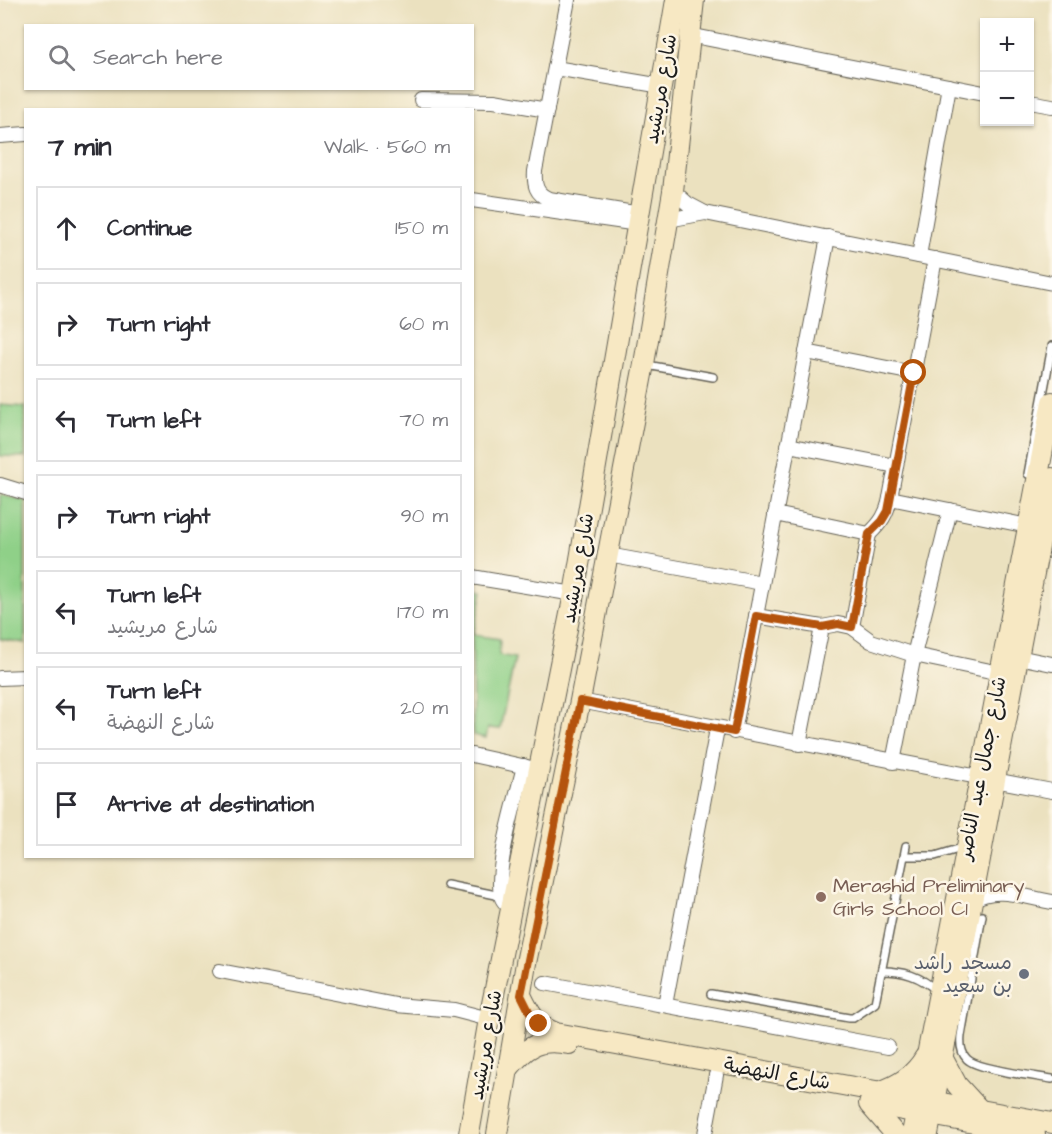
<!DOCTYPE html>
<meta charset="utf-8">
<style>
body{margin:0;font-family:"Architects Daughter","Playpen Sans Arabic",sans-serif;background:#f2f2f3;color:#2b2b33}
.controls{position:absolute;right:18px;top:18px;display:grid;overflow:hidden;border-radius:0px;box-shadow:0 2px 4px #0004}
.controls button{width:54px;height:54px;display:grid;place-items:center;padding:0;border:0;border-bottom:2px solid #e1e1e2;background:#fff;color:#2b2b33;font:30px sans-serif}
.stop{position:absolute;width:18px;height:18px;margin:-14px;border:4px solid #b45309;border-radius:50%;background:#fff}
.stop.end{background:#b45309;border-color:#fff;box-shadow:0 2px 6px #0008}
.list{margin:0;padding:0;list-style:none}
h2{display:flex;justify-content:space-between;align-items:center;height:78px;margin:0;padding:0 24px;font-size:26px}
h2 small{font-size:20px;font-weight:400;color:#7c7c81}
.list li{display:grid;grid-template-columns:39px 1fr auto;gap:18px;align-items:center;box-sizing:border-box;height:84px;margin:0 12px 12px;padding:0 12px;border:2px solid #e1e1e2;border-radius:0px}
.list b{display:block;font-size:22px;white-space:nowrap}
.list p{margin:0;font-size:20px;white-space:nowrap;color:#7c7c81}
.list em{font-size:20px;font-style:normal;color:#7c7c81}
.icon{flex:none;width:33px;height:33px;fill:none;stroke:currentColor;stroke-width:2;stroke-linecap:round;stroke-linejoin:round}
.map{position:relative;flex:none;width:1052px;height:1134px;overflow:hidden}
.search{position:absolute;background:#fff;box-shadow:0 2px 4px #0004;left:24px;top:24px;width:450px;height:66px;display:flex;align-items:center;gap:15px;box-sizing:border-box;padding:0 21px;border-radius:0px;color:#7c7c81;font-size:22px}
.panel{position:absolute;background:#fff;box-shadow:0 2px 4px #0004;left:24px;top:108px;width:450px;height:750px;border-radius:0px}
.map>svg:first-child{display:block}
.green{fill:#8fd088;stroke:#567652;stroke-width:1.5}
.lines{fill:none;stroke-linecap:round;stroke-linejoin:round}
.lane-casing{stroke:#646155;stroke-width:10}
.street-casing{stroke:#646155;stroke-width:16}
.secondary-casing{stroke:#646155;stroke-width:22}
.lane{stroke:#fff;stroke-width:7}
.street{stroke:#fff;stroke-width:14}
.secondary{stroke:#f7e8c3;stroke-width:20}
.route{stroke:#b45309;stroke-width:8}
.education-dot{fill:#8d6e63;stroke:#fcf5e5;stroke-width:2}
.worship-dot{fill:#6b7280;stroke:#fcf5e5;stroke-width:2}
.labels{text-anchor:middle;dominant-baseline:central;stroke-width:5;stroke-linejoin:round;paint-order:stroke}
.street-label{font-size:20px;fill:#1c1c1c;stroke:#fcf5e5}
.education-label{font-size:20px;fill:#785e54;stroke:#fcf5e5;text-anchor:start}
.worship-label{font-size:20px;fill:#5b616d;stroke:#fcf5e5;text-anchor:end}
</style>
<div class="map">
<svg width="1052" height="1134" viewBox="0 0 1052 1134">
<rect width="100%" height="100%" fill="#fcf5e5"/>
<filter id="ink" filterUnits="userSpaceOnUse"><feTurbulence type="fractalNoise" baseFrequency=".0167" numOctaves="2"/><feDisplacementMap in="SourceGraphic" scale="12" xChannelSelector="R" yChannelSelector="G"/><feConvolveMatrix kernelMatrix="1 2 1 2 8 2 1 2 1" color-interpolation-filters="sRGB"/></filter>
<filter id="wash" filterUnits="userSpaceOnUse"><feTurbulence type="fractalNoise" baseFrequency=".008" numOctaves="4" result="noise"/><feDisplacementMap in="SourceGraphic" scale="24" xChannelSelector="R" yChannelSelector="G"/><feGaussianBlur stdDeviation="1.35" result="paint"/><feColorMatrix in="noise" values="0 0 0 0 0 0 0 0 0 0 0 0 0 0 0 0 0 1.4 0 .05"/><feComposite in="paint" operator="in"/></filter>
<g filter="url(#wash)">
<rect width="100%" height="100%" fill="#ebe1bf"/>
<g class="green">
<polygon points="0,405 25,407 25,457 0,456"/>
<polygon points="0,495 25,500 25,643 0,639"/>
<polygon points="472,589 483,591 473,635 500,639 499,655 515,658 500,729 488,728 486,738 473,735"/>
</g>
</g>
<g filter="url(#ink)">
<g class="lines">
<defs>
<g id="lane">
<polyline points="647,365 713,377"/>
<polyline points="1028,474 1052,346"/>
<polyline points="904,856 935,856 965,847"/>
<polyline points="447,885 501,896"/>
<path d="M982 916 961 1036C960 1045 961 1053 967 1059 978 1070 1035 1076 1052 1079"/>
<path d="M882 971C904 971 920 976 937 991"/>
<polyline points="711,994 849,1018 853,1018 875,1003 906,846"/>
</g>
<g id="street">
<path d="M568 0 535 171C534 185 536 194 549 199L640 214"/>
<polyline points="689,35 984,93"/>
<polyline points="555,68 662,86"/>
<polyline points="421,100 494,101 547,110"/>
<polyline points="1030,102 1052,106"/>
<polyline points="0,136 26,134"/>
<polyline points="673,191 688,204 705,213 1052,283"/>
<polyline points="472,200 638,224"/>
<polyline points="668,220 705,213"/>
<polyline points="919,256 949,86"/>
<polyline points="806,352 913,373"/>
<polyline points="788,445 896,466"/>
<polyline points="0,485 26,493"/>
<polyline points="890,498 1028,526"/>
<path d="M775 514 869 534C881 523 887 514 890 498L935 259"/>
<polyline points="608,555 762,583"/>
<polyline points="472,577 574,594"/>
<polyline points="756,616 822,627 838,624 852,627 871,641 914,655 1000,673"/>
<polyline points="852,627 869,534"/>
<polyline points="1018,657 1052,664"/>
<polyline points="0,678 26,677"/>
<polyline points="580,701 1052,791"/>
<polyline points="734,732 828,237"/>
<polyline points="799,744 822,627"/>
<polyline points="472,755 531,768"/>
<polyline points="893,762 914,655 950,510"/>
<path d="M972 901C994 884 1027 898 1052 902"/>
<path d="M512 909C507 905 502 901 501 895 495 866 517 797 524 766"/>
<polyline points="220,971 396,1005 454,1010 489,1019"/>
<polyline points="545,983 888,1047"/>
<polyline points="665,1005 717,729"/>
<polyline points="705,1134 716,1075"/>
</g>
<g id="secondary">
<path d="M521 995C529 1012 536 1026 556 1033L1052 1123"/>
<polyline points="942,1057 957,1085 979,1109"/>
<path d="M508 1069C527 1046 539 1038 569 1044"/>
<path d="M878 1092C898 1086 914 1076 925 1057"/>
<polyline points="869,1104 895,1134"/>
<polyline points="875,1105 1035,1134"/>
<polyline points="469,1134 489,1019 574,594 676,0"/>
<polyline points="497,1134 526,963 580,701 644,364 673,191 694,0"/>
<polyline points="912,1134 1052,402"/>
<polyline points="928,1134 1052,478"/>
</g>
</defs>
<use href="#lane" class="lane-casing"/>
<use href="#street" class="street-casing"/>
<use href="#secondary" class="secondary-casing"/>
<use href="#lane" class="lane"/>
<use href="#street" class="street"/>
<use href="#secondary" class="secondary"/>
</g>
</g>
<g class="lines" filter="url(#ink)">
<polyline class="route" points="539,1024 531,1015 521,995 580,701 734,732 756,616 822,627 838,624 852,627 869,534 882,521 888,511 914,373"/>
</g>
<circle class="education-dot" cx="821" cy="897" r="6"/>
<circle class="worship-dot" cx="1024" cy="974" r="6"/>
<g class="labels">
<g class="street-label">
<text transform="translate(661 89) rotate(-80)">شارع مريشيد</text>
<text transform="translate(578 568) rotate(-80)">شارع مريشيد</text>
<text transform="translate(982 768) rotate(-79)">شارع جمال عبد الناصر</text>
<text transform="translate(486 1045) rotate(-80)">شارع مريشيد</text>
<text transform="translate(777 1074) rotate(10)">شارع النهضة</text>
</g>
<g class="education-label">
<text x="833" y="886">Merashid Preliminary<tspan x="833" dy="23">Girls School C1</tspan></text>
</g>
<g class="worship-label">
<text x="1012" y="963">مسجد راشد<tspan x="1012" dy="23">بن سعيد</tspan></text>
</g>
</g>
</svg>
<div class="controls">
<button>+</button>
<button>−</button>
</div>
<div class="stop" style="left:914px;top:373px"></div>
<div class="stop end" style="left:539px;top:1024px"></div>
<div class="search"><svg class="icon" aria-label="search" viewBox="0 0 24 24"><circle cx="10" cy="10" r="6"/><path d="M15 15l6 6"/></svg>Search here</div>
<section class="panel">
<h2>7 min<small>Walk · 560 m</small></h2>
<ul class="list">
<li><svg class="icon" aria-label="ahead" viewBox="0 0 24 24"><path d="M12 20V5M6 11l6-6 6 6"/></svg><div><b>Continue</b></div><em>150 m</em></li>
<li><svg class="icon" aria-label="right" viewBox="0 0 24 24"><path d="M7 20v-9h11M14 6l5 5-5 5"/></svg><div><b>Turn right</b></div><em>60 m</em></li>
<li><svg class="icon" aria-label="left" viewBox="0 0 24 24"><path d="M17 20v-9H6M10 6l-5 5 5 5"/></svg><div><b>Turn left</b></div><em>70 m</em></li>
<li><svg class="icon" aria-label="right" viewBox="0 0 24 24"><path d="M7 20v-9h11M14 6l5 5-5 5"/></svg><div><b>Turn right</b></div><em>90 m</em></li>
<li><svg class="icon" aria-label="left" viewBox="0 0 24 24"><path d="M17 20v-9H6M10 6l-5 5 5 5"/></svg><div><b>Turn left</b><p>شارع مريشيد</p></div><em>170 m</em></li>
<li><svg class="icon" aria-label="left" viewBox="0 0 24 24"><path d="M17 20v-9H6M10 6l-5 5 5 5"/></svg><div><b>Turn left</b><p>شارع النهضة</p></div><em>20 m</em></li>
<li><svg class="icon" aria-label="arrive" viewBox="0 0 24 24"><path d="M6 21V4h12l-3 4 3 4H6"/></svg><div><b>Arrive at destination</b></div></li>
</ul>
</section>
</div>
